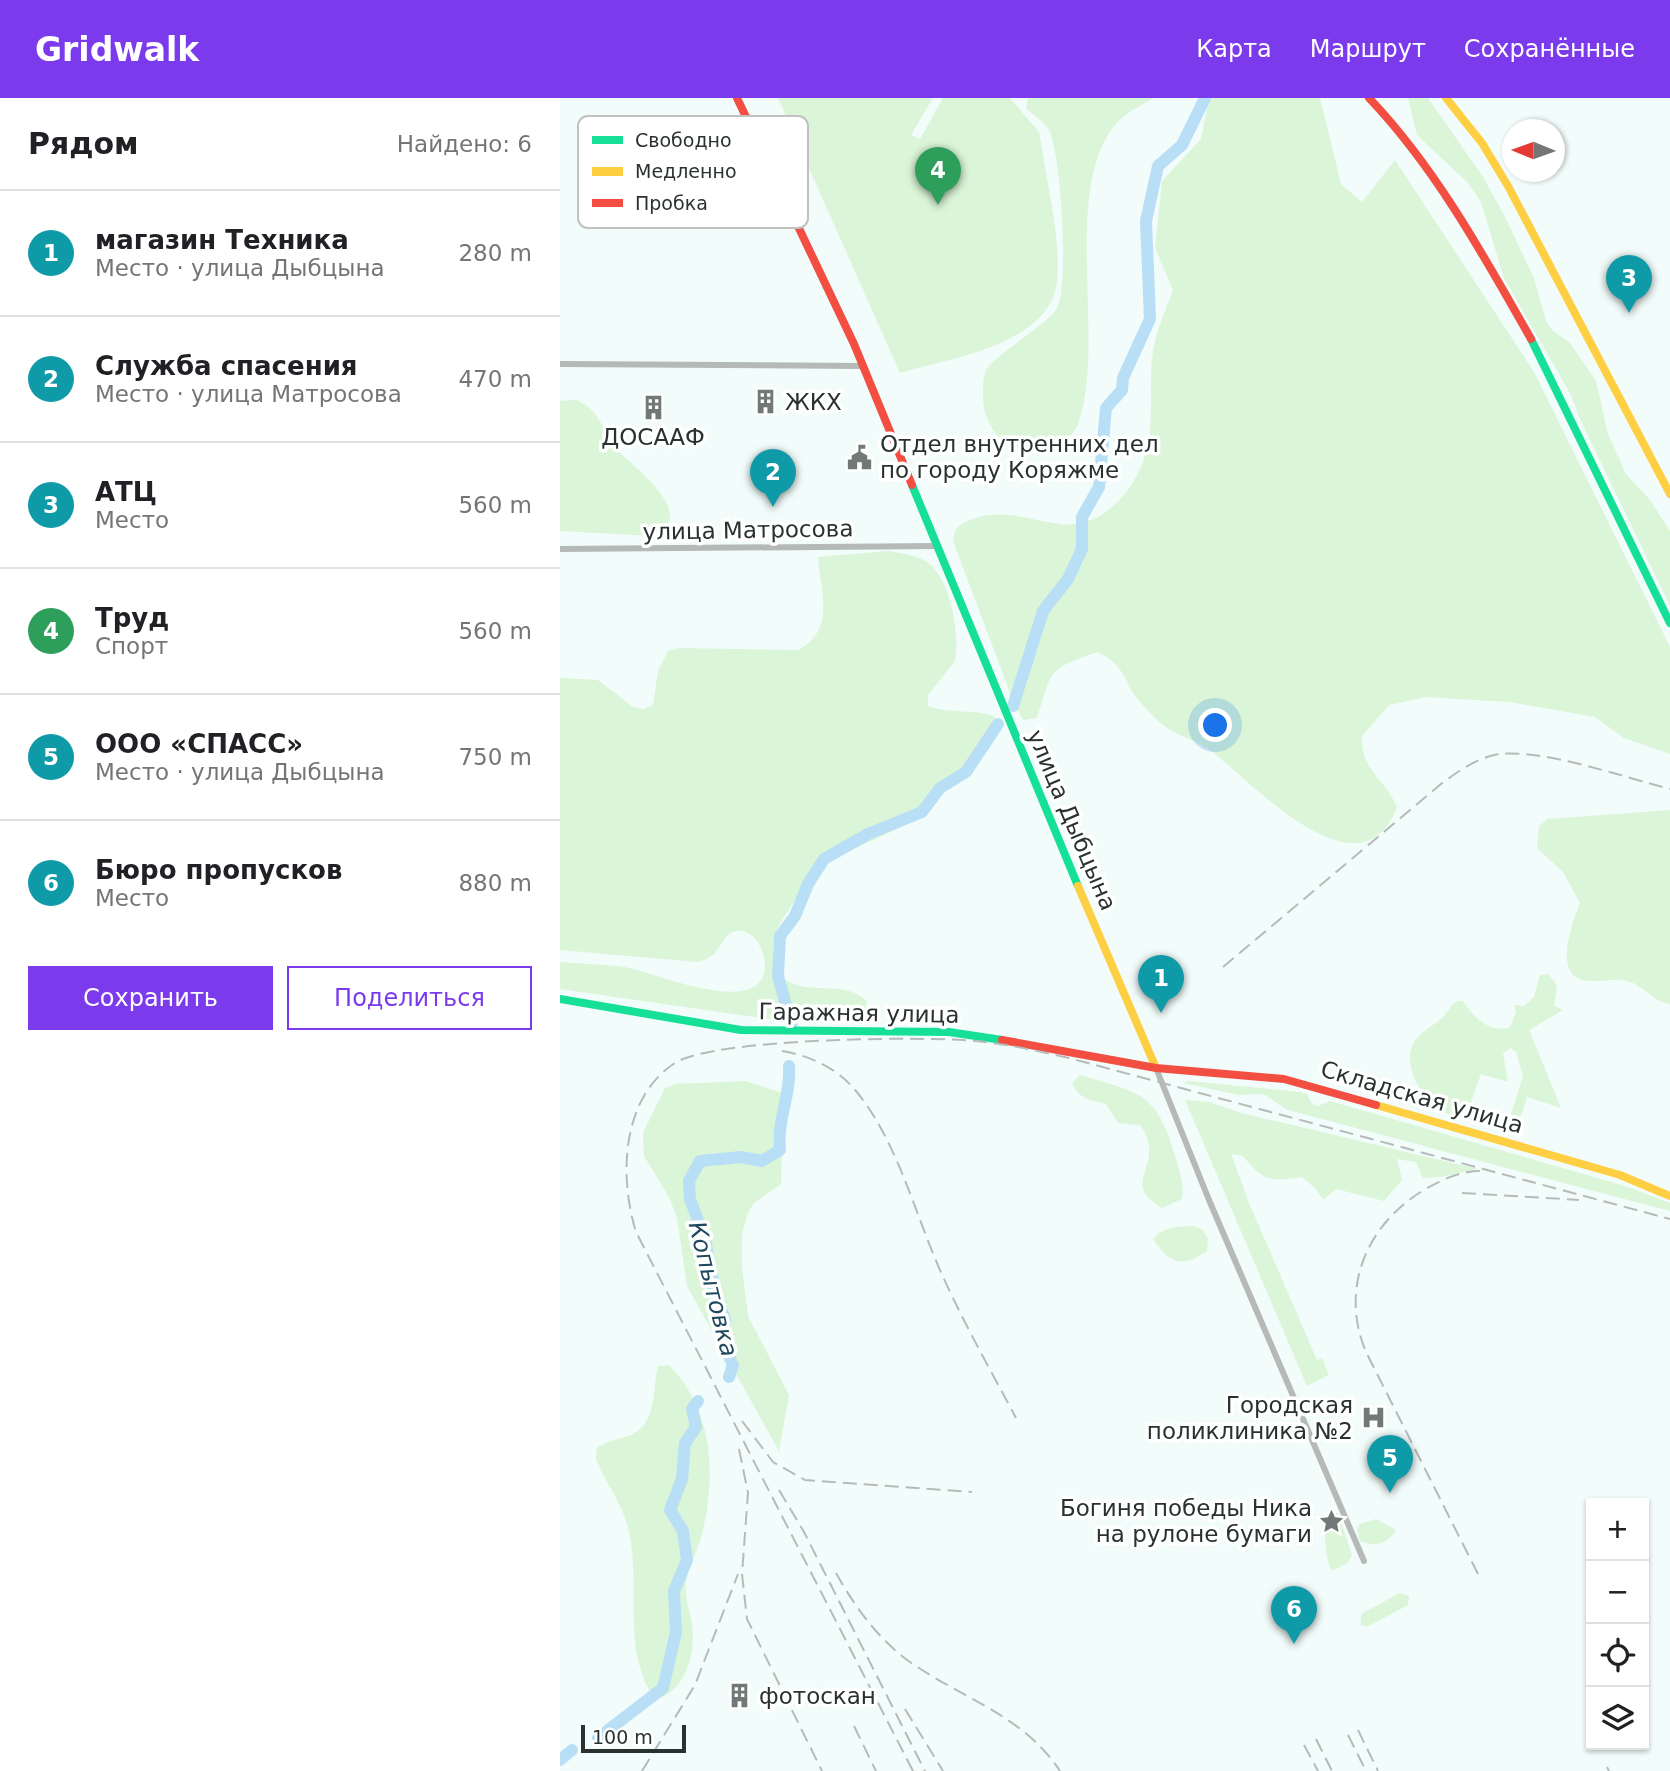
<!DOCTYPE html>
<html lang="ru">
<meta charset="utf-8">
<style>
body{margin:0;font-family:"DejaVu Sans",sans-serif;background:#f6f6f6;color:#202124}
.controls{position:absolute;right:21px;bottom:21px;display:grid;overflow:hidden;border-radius:0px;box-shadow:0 2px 5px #0004}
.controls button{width:63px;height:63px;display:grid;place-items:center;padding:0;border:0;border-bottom:2px solid #e0e0e0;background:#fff;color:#202124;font:35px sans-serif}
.compass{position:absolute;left:942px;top:21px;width:63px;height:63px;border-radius:50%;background:#fff;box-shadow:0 2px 5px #0004;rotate:271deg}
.scale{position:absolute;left:21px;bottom:18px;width:105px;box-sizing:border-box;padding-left:7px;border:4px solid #2a3231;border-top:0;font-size:19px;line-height:24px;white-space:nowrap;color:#2a3231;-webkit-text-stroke:5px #fff;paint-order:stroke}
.you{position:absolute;left:656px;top:628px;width:24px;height:24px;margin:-18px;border:5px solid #fff;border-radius:50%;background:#1a73e8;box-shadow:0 0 0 10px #1a73e833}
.badge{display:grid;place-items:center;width:46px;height:46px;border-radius:50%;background:#7c3aed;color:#fff;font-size:23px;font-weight:700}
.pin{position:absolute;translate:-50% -58px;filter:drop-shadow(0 2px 4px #0008)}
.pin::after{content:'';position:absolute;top:37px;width:24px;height:21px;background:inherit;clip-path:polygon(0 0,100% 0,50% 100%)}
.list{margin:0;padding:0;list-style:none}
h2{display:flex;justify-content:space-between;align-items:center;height:91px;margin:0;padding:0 28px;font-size:30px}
h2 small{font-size:23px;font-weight:400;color:#757577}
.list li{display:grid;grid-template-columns:46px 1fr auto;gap:21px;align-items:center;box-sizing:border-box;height:126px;padding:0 28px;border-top:2px solid #e0e0e0}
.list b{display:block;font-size:26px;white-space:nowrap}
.list p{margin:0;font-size:23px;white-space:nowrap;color:#757577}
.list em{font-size:23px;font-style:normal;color:#757577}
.actions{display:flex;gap:14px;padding:21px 28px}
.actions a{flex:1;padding:16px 0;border:2px solid #7c3aed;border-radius:0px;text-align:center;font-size:24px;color:#7c3aed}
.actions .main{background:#7c3aed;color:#fff}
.icon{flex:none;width:38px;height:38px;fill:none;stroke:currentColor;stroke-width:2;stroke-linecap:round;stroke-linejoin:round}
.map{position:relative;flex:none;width:1110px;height:1673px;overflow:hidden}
header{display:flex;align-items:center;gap:42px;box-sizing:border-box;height:98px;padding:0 35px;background:#7c3aed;color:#fff}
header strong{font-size:33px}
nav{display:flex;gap:38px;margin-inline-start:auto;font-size:24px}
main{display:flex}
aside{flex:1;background:#fff}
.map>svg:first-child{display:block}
.green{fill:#daf5d8}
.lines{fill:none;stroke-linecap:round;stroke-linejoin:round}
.river{stroke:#b9dff6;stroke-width:12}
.street{stroke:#b5b9b7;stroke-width:6}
.fast{stroke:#16e098;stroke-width:8}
.slow{stroke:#ffcf43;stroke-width:8}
.jam{stroke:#f24e42;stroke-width:8}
.rail{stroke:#b6bbba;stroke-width:2;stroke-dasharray:14 7;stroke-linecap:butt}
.labels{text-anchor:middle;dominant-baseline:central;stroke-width:7;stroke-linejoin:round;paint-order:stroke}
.poi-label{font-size:23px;fill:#2a3231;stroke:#fff;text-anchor:start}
.street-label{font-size:23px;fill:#2a3231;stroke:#fff}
.water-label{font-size:24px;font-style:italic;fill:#1f475d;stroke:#fff}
.key{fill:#fff;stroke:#bfc2c1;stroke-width:2}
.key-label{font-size:19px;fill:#2a3231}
</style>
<header>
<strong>Gridwalk</strong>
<nav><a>Карта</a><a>Маршрут</a><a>Сохранённые</a></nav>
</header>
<main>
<aside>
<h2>Рядом<small>Найдено: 6</small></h2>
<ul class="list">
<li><span class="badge" style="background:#0f9aa8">1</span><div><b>магазин Техника</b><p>Место · улица Дыбцына</p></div><em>280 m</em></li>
<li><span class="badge" style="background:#0f9aa8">2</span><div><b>Служба спасения</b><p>Место · улица Матросова</p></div><em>470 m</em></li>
<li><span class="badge" style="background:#0f9aa8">3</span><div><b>АТЦ</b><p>Место</p></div><em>560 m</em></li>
<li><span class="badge" style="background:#2e9e5b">4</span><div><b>Труд</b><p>Спорт</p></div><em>560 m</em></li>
<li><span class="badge" style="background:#0f9aa8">5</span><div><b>ООО «СПАСС»</b><p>Место · улица Дыбцына</p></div><em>750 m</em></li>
<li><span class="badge" style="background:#0f9aa8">6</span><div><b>Бюро пропусков</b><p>Место</p></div><em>880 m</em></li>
</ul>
<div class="actions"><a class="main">Сохранить</a><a>Поделиться</a></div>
</aside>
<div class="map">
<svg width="1110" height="1673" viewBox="0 0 1110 1673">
<rect width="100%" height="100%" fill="#f2fcfa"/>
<g class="green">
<path d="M218 0H373L351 37 360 41 383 0H450L479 34 482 50C488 91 501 144 497 184 489 247 390 260 340 275Z"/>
<path d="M468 0H594C584 6 571 12 562 20 497 79 548 243 518 326 514 336 501 346 494 354 455 359 423 338 423 297 423 288 423 278 427 271 437 255 480 232 496 212 510 193 501 54 489 32 485 24 473 17 466 10Z"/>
<path d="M645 0H760L781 86 802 104 835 62 974 274 1110 549V656L1064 640 1035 619 949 604 866 599 829 607 802 638C801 673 824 679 837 709 800 805 691 683 650 652 639 644 624 640 612 633 601 627 589 614 581 605 561 583 568 568 537 554 486 572 493 571 477 620L463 622 455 608 393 443 396 430C430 406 461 420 499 426 542 432 575 393 586 355 595 322 588 286 593 253 596 233 606 212 613 192L595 150 602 83 641 41 648 5Z"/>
<polygon points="848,0 868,0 923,79 945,119 974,180 986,223 992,232 1010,245 1036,283 1048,336 1066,376 1090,402 1110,433 1110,508 1019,319 1011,297 944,180 921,104 908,85 857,37"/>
<path d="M16 302C41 311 43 337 60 355 77 372 140 418 93 438L0 433V303Z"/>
<path d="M329 453C342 456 360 457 371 467 391 485 400 537 395 563L368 597V608C389 616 413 611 434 618L438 628 435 638C407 669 380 699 347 724 320 744 267 756 245 783 241 789 239 796 235 802 225 819 214 829 213 850 213 860 213 871 222 879 246 900 283 880 307 903L305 913 284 922 229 924 0 891V864C21 866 43 866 64 869 91 873 191 918 204 876 209 860 196 829 176 833 159 836 164 859 137 864L0 852V580L38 582 73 609 84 611 93 607 98 573 108 553 119 550 238 552C277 532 260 492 258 459Z"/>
<path d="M1110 712V906C1092 904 1084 887 1067 883 1055 880 1042 884 1029 883 991 881 1012 826 1020 805L1003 774 977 750 979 728 988 721Z"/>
<path d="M988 876 997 887 994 908 1003 912 969 932 1001 1010 967 999 957 1031 947 1029 963 978 956 954 951 950 943 955 948 984 921 976 905 1020C876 1021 841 977 852 949 858 934 873 929 883 919 889 913 890 907 898 903H903C913 919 930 936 950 929L956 914 954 907 964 908 974 899 980 877Z"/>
<path d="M520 977C577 995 595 991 614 1054 618 1070 625 1085 622 1101L602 1110C557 1084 609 1066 580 1027L558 1025 546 1006C530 1002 519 1001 512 985Z"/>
<polygon points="185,983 229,997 222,1029 221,1086 194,1105 188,1114 182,1136 182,1170 188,1218 229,1297 219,1353 127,1188 117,1120 109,1099 84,1058 83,1035 105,990 116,986"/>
<polygon points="629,983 741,994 747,996 752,1006 758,1008 770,1003 1065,1088 1110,1105 1110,1113 728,1012 703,996 679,997 623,985"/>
<path d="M625 1002 649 1004 681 1015 918 1071 881 1079 863 1080 856 1064 837 1061 842 1082 824 1103 776 1091 763 1102 756 1091 742 1079C708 1084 704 1083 683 1058L671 1056 689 1105 757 1262 762 1260 769 1277 747 1288Z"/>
<path d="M633 1128 643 1132 648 1141 647 1153C621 1171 610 1165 593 1141 604 1128 616 1129 633 1128Z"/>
<path d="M109 1267C155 1314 157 1382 140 1443 136 1456 128 1471 126 1484 124 1501 133 1520 133 1538 133 1563 122 1596 95 1601 61 1552 81 1489 69 1434 64 1408 46 1386 36 1361L37 1350C48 1342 57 1342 69 1338 98 1326 92 1292 98 1268Z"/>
<path d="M778 1415 792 1457 787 1465 772 1473C763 1456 768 1441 761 1424Z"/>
<path d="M816 1421 836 1432C827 1446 816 1449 800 1443L797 1431 800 1426Z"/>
<polygon points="840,1495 849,1498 848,1507 807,1529 801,1527 801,1516"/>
</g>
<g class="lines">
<g class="river">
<polyline points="453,608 483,513 508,481 522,451 522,419 539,389 546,310 562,292 563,280 590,221 586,123 598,68 622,47 645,0"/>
<polyline points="232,929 218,878 220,838 235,818 248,786 264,761 308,736 362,714 380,690 406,674 438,626"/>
<path d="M169 1279 173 1267 162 1244 165 1221 155 1195 145 1141 130 1101 129 1083 140 1063 181 1059 202 1063 220 1052C217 1019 231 999 229 968"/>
<polyline points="38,1640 103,1590 116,1534 114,1493 127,1462 123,1433 110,1412 122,1381 125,1345 136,1329 132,1311 138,1303"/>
<polyline points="0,1662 12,1652"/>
</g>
<g class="street">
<polyline points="0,266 303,268"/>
<polyline points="0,451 376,448"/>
<polyline points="596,970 649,1102 804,1463"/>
</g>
<g class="fast">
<polyline points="971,241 1110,525"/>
<polyline points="352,387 518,788"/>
<polyline points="0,901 181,932 389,934 442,942"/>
</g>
<g class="slow">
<polyline points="886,0 922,45 948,88 1110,396"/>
<polyline points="518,788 596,970"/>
<polyline points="816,1007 1060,1077 1110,1098"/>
</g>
<g class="jam">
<polyline points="177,0 294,246 352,387"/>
<path d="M809 0C875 69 924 158 971 241"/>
<polyline points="442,942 596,970 724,981 816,1007"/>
</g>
<g class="rail">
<path d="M663 869 881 686C897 674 914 662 934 657 976 648 1066 680 1110 691"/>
<path d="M222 953C251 958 277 970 296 993 337 1043 354 1113 380 1172 402 1222 430 1271 456 1320"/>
<polyline points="902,1095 1019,1102"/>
<polyline points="182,1323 213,1364 245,1382 412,1394"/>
<polyline points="179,1351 188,1395 182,1476 187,1521 262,1673"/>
<polyline points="219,1392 244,1434 365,1673"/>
<path d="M276 1475C295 1509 318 1541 350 1564 403 1601 463 1617 500 1673"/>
<path d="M918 1476 806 1254C779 1190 807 1126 864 1092 881 1082 900 1073 920 1073"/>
<polyline points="345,1611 383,1673"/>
<polyline points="294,1628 316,1673"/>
<polyline points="798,1632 818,1673"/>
<polyline points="788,1637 806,1673"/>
<polyline points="756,1641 772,1673"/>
<polyline points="744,1647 758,1673"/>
<polyline points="1047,1669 1049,1673"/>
<polyline points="82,1673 135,1587 178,1476"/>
<path d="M353 1673 76 1134C59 1079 61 1000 115 965 154 940 363 938 415 943 447 946 478 953 509 960L1110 1121"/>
</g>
</g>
<defs>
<symbol id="building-bare" viewBox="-9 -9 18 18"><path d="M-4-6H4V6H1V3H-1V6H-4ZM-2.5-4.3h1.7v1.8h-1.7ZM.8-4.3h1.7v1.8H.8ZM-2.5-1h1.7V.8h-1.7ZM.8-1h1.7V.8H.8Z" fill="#707977" stroke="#fff" stroke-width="2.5" paint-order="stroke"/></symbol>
<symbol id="civic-bare" viewBox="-9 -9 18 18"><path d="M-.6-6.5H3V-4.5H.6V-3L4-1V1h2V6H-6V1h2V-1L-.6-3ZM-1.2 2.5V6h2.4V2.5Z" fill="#707977" stroke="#fff" stroke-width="2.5" paint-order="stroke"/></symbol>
<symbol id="hospital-bare" viewBox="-9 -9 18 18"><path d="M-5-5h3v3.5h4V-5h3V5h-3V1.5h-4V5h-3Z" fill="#707977" stroke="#fff" stroke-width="2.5" paint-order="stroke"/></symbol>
<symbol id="sight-bare" viewBox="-9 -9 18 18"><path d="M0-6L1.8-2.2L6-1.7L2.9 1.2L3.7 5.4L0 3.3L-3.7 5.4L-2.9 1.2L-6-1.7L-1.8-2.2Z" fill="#707977" stroke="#fff" stroke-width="2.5" paint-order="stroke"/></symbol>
</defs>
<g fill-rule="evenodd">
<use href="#building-bare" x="188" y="286" width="35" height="35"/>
<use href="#building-bare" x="76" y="292" width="35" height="35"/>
<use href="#civic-bare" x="282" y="342" width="35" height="35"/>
<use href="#hospital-bare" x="796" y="1302" width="35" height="35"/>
<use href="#sight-bare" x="754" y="1406" width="35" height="35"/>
<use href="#building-bare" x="162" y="1580" width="35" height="35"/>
</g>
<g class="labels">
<g class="poi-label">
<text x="225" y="304">ЖКХ</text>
<text x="93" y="339" text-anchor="middle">ДОСААФ</text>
<text x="320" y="346">Отдел внутренних дел<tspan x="320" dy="26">по городу Коряжме</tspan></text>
<text x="793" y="1307" text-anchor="end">Городская<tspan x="793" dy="26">поликлиника №2</tspan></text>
<text x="752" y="1410" text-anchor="end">Богиня победы Ника<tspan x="752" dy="26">на рулоне бумаги</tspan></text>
<text x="199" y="1598">фотоскан</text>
</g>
<g class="street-label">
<text transform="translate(188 432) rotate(-1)">улица Матросова</text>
<text transform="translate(512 722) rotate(67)">улица Дыбцына</text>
<text transform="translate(299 915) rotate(1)">Гаражная улица</text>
<text transform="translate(862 999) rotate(16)">Складская улица</text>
</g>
<g class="water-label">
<text transform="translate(153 1191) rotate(76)">Копытовка</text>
</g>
</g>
<rect x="18" y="18" width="230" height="112" rx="10" class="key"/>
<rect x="32" y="38" width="31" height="8" fill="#16e098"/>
<rect x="32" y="69" width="31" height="9" fill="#ffcf43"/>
<rect x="32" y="101" width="31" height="8" fill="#f24e42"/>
<g class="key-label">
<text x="75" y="49">Свободно</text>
<text x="75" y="80">Медленно</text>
<text x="75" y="112">Пробка</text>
</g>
</svg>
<div class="controls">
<button>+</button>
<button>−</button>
<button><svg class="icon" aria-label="locate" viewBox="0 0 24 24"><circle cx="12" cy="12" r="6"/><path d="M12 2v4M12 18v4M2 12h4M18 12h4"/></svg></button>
<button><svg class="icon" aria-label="layers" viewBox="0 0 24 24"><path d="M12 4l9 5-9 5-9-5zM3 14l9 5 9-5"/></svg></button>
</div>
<svg class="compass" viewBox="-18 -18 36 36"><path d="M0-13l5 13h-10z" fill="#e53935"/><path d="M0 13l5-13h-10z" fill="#757577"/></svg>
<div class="scale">100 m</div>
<div class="you"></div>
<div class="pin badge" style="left:601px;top:915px;background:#0f9aa8">1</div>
<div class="pin badge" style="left:213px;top:409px;background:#0f9aa8">2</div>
<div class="pin badge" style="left:1069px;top:215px;background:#0f9aa8">3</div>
<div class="pin badge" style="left:378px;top:107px;background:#2e9e5b">4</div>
<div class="pin badge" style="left:830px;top:1395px;background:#0f9aa8">5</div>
<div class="pin badge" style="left:734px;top:1546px;background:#0f9aa8">6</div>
</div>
</main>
